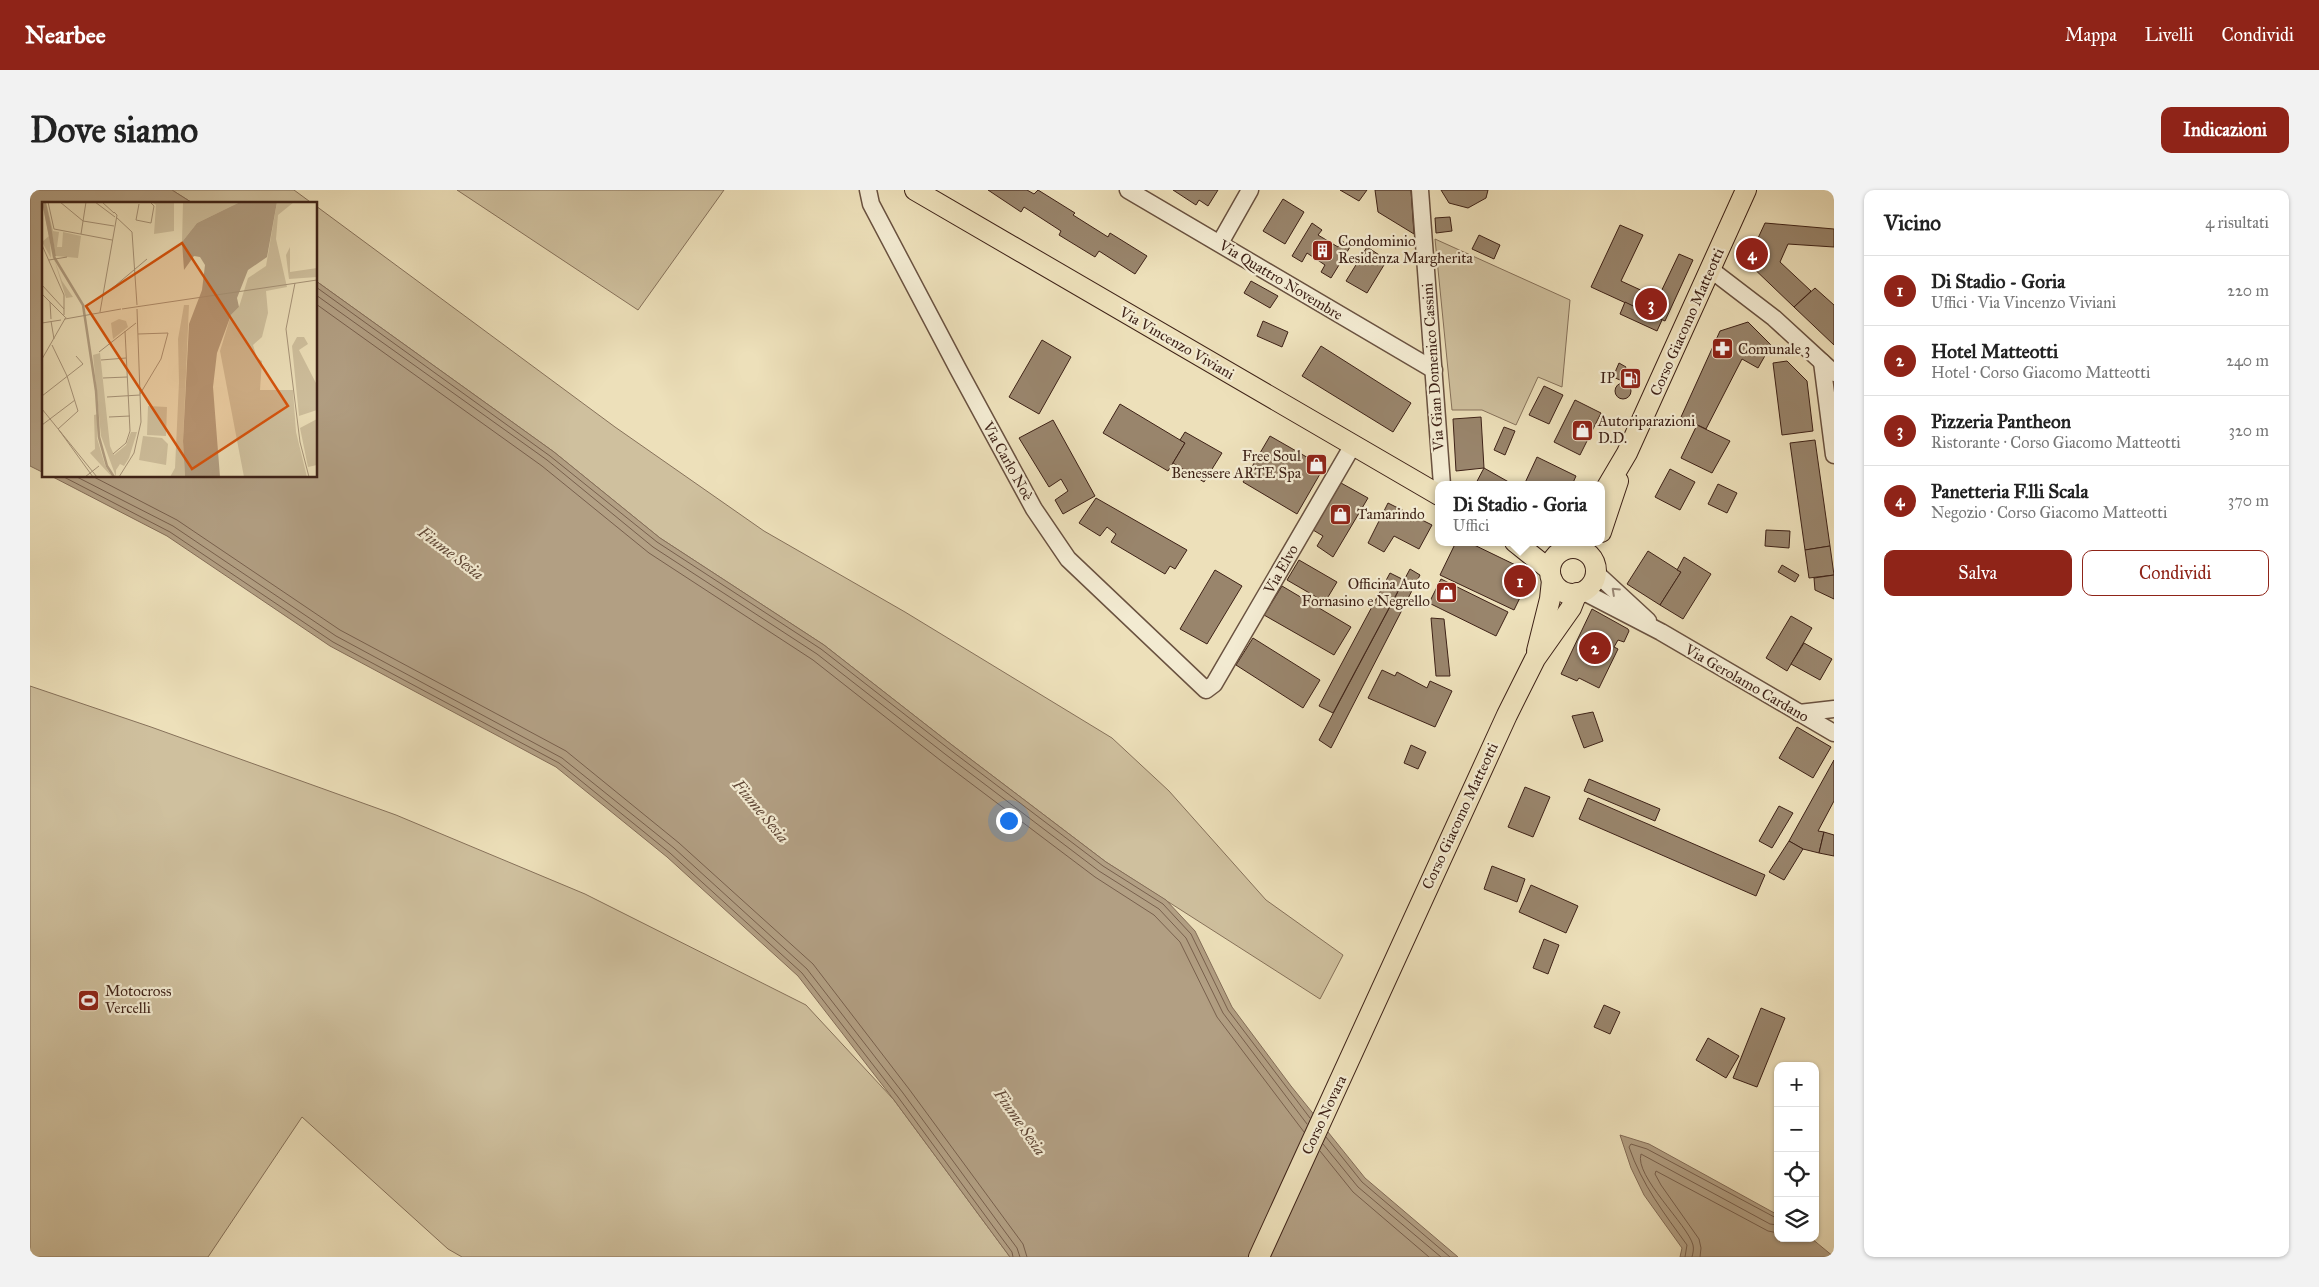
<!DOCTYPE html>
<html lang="it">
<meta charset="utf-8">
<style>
body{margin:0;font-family:"IM FELL Great Primer",serif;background:#f2f2f2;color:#222}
.controls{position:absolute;right:15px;bottom:15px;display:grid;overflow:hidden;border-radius:10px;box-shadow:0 1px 4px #0004}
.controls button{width:45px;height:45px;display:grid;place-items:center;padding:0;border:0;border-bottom:1px solid #e0e0e0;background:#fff;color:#222;font:25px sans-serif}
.you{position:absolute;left:978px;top:630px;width:18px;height:18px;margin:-12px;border:4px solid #fff;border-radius:50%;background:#1a73e8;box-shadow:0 0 0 8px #1a73e833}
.badge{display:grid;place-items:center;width:32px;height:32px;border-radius:50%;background:#8f2418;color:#fff;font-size:16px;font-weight:700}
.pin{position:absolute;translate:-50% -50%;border:2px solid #fff;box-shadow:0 1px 5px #0006}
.popup{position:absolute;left:1405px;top:291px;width:170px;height:65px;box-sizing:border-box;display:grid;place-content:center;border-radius:10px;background:#fff;filter:drop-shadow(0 1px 4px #0005);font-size:16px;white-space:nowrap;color:#767676}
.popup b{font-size:19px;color:#222}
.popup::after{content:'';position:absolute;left:50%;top:100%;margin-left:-10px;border:10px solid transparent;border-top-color:#fff}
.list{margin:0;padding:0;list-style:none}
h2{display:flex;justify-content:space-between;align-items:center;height:65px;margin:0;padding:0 20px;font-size:21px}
h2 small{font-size:16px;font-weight:400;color:#767676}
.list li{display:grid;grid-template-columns:32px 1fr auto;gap:15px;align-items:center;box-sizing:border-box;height:70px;padding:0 20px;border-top:1px solid #e0e0e0}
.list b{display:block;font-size:19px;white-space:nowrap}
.list p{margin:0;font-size:16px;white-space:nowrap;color:#767676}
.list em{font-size:16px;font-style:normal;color:#767676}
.actions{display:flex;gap:10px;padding:15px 20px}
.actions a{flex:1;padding:11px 0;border:1px solid #8f2418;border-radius:10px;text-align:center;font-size:18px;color:#8f2418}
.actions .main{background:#8f2418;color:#fff}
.icon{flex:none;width:28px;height:28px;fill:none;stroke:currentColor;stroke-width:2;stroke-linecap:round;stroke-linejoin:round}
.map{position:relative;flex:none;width:1804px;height:1067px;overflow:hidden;border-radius:10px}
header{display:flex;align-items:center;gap:30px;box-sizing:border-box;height:70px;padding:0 25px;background:#8f2418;color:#fff}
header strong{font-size:24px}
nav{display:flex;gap:28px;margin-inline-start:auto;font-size:18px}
.intro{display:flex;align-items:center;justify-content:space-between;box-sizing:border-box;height:120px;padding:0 30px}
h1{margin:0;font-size:35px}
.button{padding:12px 22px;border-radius:10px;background:#8f2418;color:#fff;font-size:18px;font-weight:700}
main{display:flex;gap:30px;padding:0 30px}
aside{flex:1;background:#fff;border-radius:10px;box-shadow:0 1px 4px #0004}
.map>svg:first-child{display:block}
.green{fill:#cfc09e;stroke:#86715a}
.water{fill:#b29f83;stroke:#846d58}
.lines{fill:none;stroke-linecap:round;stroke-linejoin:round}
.shore{stroke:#78604d;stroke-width:1}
.building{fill:#99856c;stroke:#3e2217}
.minor-casing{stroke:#6a5240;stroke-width:19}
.major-casing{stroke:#3e2217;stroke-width:22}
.minor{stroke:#f3ebd2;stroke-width:16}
.major{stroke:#ede0ba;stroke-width:20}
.oneway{stroke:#988674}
.labels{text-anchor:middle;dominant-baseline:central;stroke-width:4.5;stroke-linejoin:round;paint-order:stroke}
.poi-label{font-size:15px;fill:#3e2217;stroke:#f3ebd2;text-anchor:start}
.street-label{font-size:15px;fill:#3e2217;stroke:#f3ebd2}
.water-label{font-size:16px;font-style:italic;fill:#614837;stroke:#f3ebd2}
.inset-river{fill:none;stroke:#b29f83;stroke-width:2.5}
.inset-road{fill:none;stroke:#a79479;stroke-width:1}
.view{fill:#d7540d;fill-opacity:0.15;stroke:#d7540d;stroke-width:2.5}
.inset-edge{fill:none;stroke:#3e2217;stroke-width:2.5}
</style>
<header>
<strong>Nearbee</strong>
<nav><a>Mappa</a><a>Livelli</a><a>Condividi</a></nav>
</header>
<div class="intro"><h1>Dove siamo</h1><a class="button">Indicazioni</a></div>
<main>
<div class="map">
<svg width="1804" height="1067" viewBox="0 0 1804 1067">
<rect width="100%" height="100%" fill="#ede0ba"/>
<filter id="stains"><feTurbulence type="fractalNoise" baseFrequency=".004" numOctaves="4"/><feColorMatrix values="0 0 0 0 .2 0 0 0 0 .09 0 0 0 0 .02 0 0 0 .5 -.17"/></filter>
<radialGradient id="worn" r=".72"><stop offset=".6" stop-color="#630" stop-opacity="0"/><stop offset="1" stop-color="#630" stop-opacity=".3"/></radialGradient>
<g class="green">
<polygon points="142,0 264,0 283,14 164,14"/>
<polygon points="427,0 694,0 608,120"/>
<polygon points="286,16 585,237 734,341 875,422 1082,548 1139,601 1236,710 1313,765 1290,809 1076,672 922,555 794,455 630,348 524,262 286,91"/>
<polygon points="1405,49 1540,110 1532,197 1508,187 1486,235 1452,220 1422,220"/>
<polygon points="0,496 121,537 366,625 555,704 776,815 864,910 980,1067 432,1067 418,1059 272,927 178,1067 0,1067"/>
</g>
<g class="water">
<polygon points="0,0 142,0 164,14 14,14 14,283 0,276"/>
<polygon points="286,91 524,262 630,348 794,455 922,555 1076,672 1136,710 1165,741 1202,817 1261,896 1335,988 1428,1067 980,1067 864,910 768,786 637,667 526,577 300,456 137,346 21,286 286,286"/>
<polygon points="1590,945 1619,954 1748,1025 1748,1048 1781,1048 1804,1067 1650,1067 1652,1058 1614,1005 1601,978"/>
</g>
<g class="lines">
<g class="shore">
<polyline points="286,97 520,266 627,352 791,459 919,559 1073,676 1133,714 1161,744 1198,820 1280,928"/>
<polyline points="286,105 517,270 623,357 787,464 915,564 1069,681 1129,719 1156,748 1193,823 1277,934"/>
<polyline points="286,114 512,276 619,363 783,470 910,570 1065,687 1124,725 1150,752 1187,827 1274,942"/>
<polyline points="32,286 140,342 303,452 529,573 640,663 772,783 868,907 982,1062 983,1067"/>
<polyline points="45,286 143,336 306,446 532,568 644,658 777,779 873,903 987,1058 990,1067"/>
<polyline points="62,286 147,330 310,440 536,561 649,653 783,774 879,899 993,1054 997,1067"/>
<polyline points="1296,947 1332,992 1420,1067"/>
<polyline points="1293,954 1328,997 1411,1067"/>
<polyline points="1290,961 1323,1002 1399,1067"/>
<path d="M1655 1067 1657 1055C1634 1023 1612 995 1599 957L1601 954 1617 959 1748 1029"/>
<path d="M1662 1067C1663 1063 1664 1059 1663 1055 1658 1035 1604 986 1611 964L1740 1034 1748 1035"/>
<polyline points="1670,1067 1671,1058 1669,1049 1631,995 1625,984 1626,981 1738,1041 1748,1043"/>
</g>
</g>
<g class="building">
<polygon points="958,0 997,0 1004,4 1008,0 1045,23 1043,25 1078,47 1080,43 1117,66 1105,84 1069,61 1065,67 1029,45 1031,41 994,17 991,22"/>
<polygon points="1143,0 1188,0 1178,16 1169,10 1166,15"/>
<polygon points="1310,0 1337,0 1329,11"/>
<polygon points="1345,0 1381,0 1384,44 1348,22"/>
<polygon points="1411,0 1458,0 1456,8 1438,18 1419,13"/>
<polygon points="1253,9 1274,22 1255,54 1233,41"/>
<polygon points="1420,27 1422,41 1406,43 1405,28"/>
<polygon points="1282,33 1292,40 1288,45 1308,57 1311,50 1320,57 1301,88 1291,82 1295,75 1277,63 1272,72 1262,66"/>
<polygon points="1735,33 1804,39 1804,57 1758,54 1750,72 1781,101 1764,117 1717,72"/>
<polygon points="1590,35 1613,45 1591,91 1628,108 1649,64 1663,70 1635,131 1561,97"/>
<polygon points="1449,45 1470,55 1464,69 1442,59"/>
<polygon points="1337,57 1357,70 1337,103 1316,91"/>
<polygon points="1221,91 1248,106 1240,118 1214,103"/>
<polygon points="1785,98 1804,115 1804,155 1764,117"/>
<polygon points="1595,112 1632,130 1627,141 1590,124"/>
<polygon points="1233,131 1258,142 1252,157 1227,146"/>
<polygon points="1718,132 1741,155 1728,178 1712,169 1676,239 1651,227 1690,141"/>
<polygon points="1012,150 1041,167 1009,224 979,207"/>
<polygon points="1291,156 1381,213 1363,242 1272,186"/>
<polygon points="1757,171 1777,191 1783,241 1752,245 1743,173"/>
<polygon points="1589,173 1596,177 1590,190 1583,187"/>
<circle cx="1593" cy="201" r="8"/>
<polygon points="1514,196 1533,205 1519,234 1499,225"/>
<polygon points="1545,210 1571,223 1550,265 1524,252"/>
<polygon points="1090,214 1155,253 1138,281 1073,243"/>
<polygon points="1451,227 1454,278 1426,281 1423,229"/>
<polygon points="1023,230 1065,306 1033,324 1025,310 1038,301 1031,289 1019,297 989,248"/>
<polygon points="1667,235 1700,251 1682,283 1651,268"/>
<polygon points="1474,237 1485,241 1475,265 1464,260"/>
<polygon points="1155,242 1192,263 1174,292 1143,273 1155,253 1150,250"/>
<polygon points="1240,246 1294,277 1267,324 1213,292"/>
<polygon points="1785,250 1800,356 1775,360 1760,253"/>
<polygon points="1507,267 1546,286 1542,295 1494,295"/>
<polygon points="1454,278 1484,295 1445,295"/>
<polygon points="1640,279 1665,292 1650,320 1625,307"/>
<polygon points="1311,293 1338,308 1303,367 1287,356 1293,346 1283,340"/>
<polygon points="1688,294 1707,303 1697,323 1678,314"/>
<polygon points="1066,308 1157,360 1145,379 1140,376 1135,384 1081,352 1086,344 1077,337 1070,346 1049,333"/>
<polygon points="1358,313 1402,335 1389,359 1364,346 1354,362 1338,353"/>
<polygon points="1736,340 1760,341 1759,358 1735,356"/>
<polygon points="1426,352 1438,352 1502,383 1484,420 1410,385"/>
<polygon points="1800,356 1804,385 1779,388 1775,360"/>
<polygon points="1618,361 1651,382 1630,415 1597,394"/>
<polygon points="1654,367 1681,384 1653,429 1630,415 1651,382 1647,380"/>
<polygon points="1269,370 1307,392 1295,412 1257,390"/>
<polygon points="1752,375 1769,385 1765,392 1748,382"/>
<polygon points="1380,379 1390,385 1301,558 1289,550"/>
<polygon points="1185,380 1212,396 1177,454 1150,439"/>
<polygon points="1360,383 1374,390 1303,523 1289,516"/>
<polygon points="1804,385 1804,409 1785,400 1784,388"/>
<polygon points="1411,389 1478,422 1466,446 1399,413"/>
<polygon points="1252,396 1321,437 1304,465 1234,425"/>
<polygon points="1562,419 1598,439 1599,441 1594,452 1588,450 1584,457 1588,459 1569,498 1549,488 1547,491 1531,484"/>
<polygon points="1761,426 1782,438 1757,481 1736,468"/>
<polygon points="1401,428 1414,429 1420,486 1406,486"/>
<polygon points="1223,448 1290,490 1273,518 1206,475"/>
<polygon points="1774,453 1802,469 1790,490 1761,474"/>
<polygon points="1352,480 1365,486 1367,482 1397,498 1400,491 1422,501 1405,537 1338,508"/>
<polygon points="1563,522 1573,551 1554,558 1542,526"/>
<polygon points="1767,537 1801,557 1783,588 1749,568"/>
<polygon points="1381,555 1396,562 1388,579 1374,573"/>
<polygon points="1804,570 1804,611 1788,641 1794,642 1789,663 1773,659 1759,651"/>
<polygon points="1559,589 1630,619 1625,631 1554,601"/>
<polygon points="1495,597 1520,607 1503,647 1478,637"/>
<polygon points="1558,608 1735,685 1726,706 1549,629"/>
<polygon points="1749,616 1763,623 1742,658 1729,651"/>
<polygon points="1794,642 1804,645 1804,666 1789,663"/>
<polygon points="1759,651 1773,659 1754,690 1739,682"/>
<polygon points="1462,676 1495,689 1487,712 1454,699"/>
<polygon points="1501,695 1548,716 1536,743 1489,722"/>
<polygon points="1514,749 1529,755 1518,784 1503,778"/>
<polygon points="1574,815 1590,822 1580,844 1564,837"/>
<polygon points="1731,818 1755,828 1727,897 1703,888"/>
<polygon points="1678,848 1709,866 1696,888 1666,870"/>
</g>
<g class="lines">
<defs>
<g id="minor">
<polyline points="838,0 841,14 928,179 1004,319 1038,369 1176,500 1184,494 1323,255"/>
<polyline points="1098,0 1404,180"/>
<polyline points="1390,0 1412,295"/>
<polyline points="1190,53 1220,0"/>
<polyline points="1680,79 1744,128 1804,183"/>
<polyline points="1792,172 1804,265"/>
<polyline points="1566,383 1618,431"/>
<polyline points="1552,401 1631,442 1804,543"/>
<polyline points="1769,523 1804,519"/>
</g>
<g id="major">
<polyline points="885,0 1409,305"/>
<polyline points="1571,307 1597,263 1716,0"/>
<polyline points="1571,342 1588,291"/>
<polyline points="1485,352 1520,380"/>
<circle cx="1543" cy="381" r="23"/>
<polyline points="1507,461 1520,409 1522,390"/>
<polyline points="1229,1067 1477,525 1505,469 1541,418 1547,403"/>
</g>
</defs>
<use href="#minor" class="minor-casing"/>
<use href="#major" class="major-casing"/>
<use href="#minor" class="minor"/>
<use href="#major" class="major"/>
</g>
<defs><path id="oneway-chevron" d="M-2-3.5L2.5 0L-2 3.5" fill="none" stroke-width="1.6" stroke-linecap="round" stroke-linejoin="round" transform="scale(1.25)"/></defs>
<use class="oneway" href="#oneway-chevron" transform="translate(1585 401) rotate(-137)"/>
<defs>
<symbol id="building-square" viewBox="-11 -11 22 22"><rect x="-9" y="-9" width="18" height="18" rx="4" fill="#8f2418" stroke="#f3ebd2"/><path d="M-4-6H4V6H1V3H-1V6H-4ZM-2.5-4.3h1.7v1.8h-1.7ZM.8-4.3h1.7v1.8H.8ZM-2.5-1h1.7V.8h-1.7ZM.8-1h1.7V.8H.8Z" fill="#fff"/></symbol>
<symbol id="pharmacy-square" viewBox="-11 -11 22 22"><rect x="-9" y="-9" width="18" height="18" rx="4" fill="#8f2418" stroke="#f3ebd2"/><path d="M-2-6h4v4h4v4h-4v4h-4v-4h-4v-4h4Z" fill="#fff"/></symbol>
<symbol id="fuel-square" viewBox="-11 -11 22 22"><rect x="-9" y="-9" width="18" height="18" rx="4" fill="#8f2418" stroke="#f3ebd2"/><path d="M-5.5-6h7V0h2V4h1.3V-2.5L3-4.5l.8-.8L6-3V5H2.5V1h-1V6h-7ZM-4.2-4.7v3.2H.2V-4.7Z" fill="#fff"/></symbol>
<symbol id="shop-square" viewBox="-11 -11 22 22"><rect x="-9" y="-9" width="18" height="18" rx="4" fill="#8f2418" stroke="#f3ebd2"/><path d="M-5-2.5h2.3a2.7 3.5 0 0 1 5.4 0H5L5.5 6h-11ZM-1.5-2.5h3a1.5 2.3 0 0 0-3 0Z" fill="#fff"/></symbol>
<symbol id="stadium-square" viewBox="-11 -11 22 22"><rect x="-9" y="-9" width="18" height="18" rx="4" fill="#8f2418" stroke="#f3ebd2"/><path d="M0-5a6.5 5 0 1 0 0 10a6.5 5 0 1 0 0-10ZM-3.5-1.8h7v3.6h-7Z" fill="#fff"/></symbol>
</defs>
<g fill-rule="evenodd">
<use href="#building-square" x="1280" y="48" width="25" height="25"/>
<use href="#pharmacy-square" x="1680" y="146" width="25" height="25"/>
<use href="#fuel-square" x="1588" y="176" width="25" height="25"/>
<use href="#shop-square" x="1540" y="228" width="25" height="25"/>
<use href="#shop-square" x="1274" y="262" width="25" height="25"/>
<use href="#shop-square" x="1298" y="312" width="25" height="25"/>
<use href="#shop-square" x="1404" y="390" width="25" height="25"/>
<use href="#stadium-square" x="46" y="798" width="25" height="25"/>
</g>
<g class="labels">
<g class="poi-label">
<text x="1308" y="51">Condominio<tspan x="1308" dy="17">Residenza Margherita</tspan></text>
<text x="1708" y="159">Comunale 3</text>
<text x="1585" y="188" text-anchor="end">IP</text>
<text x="1568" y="231">Autoriparazioni<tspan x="1568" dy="17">D.D.</tspan></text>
<text x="1271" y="266" text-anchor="end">Free Soul<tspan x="1271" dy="17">Benessere ARTE Spa</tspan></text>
<text x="1327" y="324">Tamarindo</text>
<text x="1400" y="394" text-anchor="end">Officina Auto<tspan x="1400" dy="17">Fornasino e Negrello</tspan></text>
<text x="75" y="801">Motocross<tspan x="75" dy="17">Vercelli</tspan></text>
</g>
<g class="street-label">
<text transform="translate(1251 90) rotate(31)">Via Quattro Novembre</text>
<text transform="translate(1657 132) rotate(-66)">Corso Giacomo Matteotti</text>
<text transform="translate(1147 153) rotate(30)">Via Vincenzo Viviani</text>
<text transform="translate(1403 177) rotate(-94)">Via Gian Domenico Cassini</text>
<text transform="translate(978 271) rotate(61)">Via Carlo Noè</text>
<text transform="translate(1251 379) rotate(-60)">Via Elvo</text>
<text transform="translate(1717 493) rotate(30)">Via Gerolamo Cardano</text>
<text transform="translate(1430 626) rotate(-65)">Corso Giacomo Matteotti</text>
<text transform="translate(1294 925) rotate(-65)">Corso Novara</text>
</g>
<g class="water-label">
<text transform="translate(421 363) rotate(37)">Fiume Sesia</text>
<text transform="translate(731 621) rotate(50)">Fiume Sesia</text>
<text transform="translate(990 932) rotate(55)">Fiume Sesia</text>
</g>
</g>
<g transform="translate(12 12)">
<rect width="275" height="275" fill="#ede0ba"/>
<path d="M0 0 7 25 9 56 0 40 7 34ZM4 0 11 29 17 30 15 45H20L21 30 39 34 36 56 14 54ZM110 0H132V29L112 32 114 3ZM141 0H198L155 21 140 40ZM235 0H252L236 13 234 37 245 85 224 89 226 111 220 135 211 143 215 156 220 159 218 188H251L254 230 265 275H202L178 149 189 113 197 105 206 76 224 64ZM248 45V70L275 66V75L247 77 244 53ZM12 57 20 79 31 95 24 96ZM142 103H147L141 239 143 275H128L133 266 137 180 136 137ZM77 117 84 119 86 125 71 137 69 121ZM255 135H262L266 142 257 148 275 183V208L257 214 250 144ZM58 151 68 244 72 253 84 243 89 230H95L87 256 82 264 78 262 74 268V275L59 234 51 153ZM106 204 125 205 124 234 105 233ZM56 212 55 236 63 263 70 275 48 251 53 247 52 213ZM275 217V263L266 265 258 226ZM101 234 120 236 126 242 124 263 97 258Z" fill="#cfc09e"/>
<path d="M0 0H4L9 24 14 54 11 56ZM198 0H235L225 55 206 68 195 96 197 105 189 113 175 151 171 185 178 275H143L141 239 147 122 160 88 163 63 158 55 152 54 142 68 140 40 155 21Z" fill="#b29f83"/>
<path class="inset-river" d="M12 55 41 103 54 189 57 235 65 264 72 275"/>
<path class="inset-road" d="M6 0 12 27 70 38M18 0 41 19 72 24M53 0 73 15M60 0 72 11M97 2 94 18 109 21 112 4 108 0M74 15 90 30 95 103M39 32 44 0M0 43 22 93V113M7 58 25 55M253 81 244 127 258 240 267 275M0 83 22 107M0 92 23 115M61 94 105 57M8 100 9 117M80 107 275 78M58 110 75 13 72 10M23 117 79 107M9 119 12 137M0 121 19 118M96 132 126 131 119 157 98 192M10 143 25 174 36 209 16 227M57 150 94 121M0 157 24 115M59 158 84 156M61 176 85 175M0 194 41 162 34 154M65 195 98 193M0 207 55 275M67 215 88 214M0 223 33 198M17 228 51 275M71 252 84 241 88 229 83 129M43 275 57 264M77 275 92 251 99 220 95 107"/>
<path class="view" d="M140 41 246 204 150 267 44 104Z"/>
<rect width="275" height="275" class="inset-edge"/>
</g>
<rect width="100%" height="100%" filter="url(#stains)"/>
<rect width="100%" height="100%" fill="url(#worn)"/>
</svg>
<div class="controls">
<button>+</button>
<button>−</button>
<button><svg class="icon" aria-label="locate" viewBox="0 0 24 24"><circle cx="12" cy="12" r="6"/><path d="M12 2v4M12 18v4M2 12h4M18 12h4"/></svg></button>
<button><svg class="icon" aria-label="layers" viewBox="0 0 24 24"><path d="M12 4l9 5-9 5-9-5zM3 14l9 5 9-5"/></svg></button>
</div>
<div class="you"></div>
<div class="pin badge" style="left:1490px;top:391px">1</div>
<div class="popup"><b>Di Stadio - Goria</b>Uffici</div>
<div class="pin badge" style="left:1565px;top:458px">2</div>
<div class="pin badge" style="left:1621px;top:114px">3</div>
<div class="pin badge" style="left:1722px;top:64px">4</div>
</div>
<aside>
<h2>Vicino<small>4 risultati</small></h2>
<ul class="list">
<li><span class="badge">1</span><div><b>Di Stadio - Goria</b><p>Uffici · Via Vincenzo Viviani</p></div><em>220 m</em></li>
<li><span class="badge">2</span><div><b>Hotel Matteotti</b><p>Hotel · Corso Giacomo Matteotti</p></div><em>240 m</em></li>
<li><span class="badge">3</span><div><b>Pizzeria Pantheon</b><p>Ristorante · Corso Giacomo Matteotti</p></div><em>320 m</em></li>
<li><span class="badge">4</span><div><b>Panetteria F.lli Scala</b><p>Negozio · Corso Giacomo Matteotti</p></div><em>370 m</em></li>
</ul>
<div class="actions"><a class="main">Salva</a><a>Condividi</a></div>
</aside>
</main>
